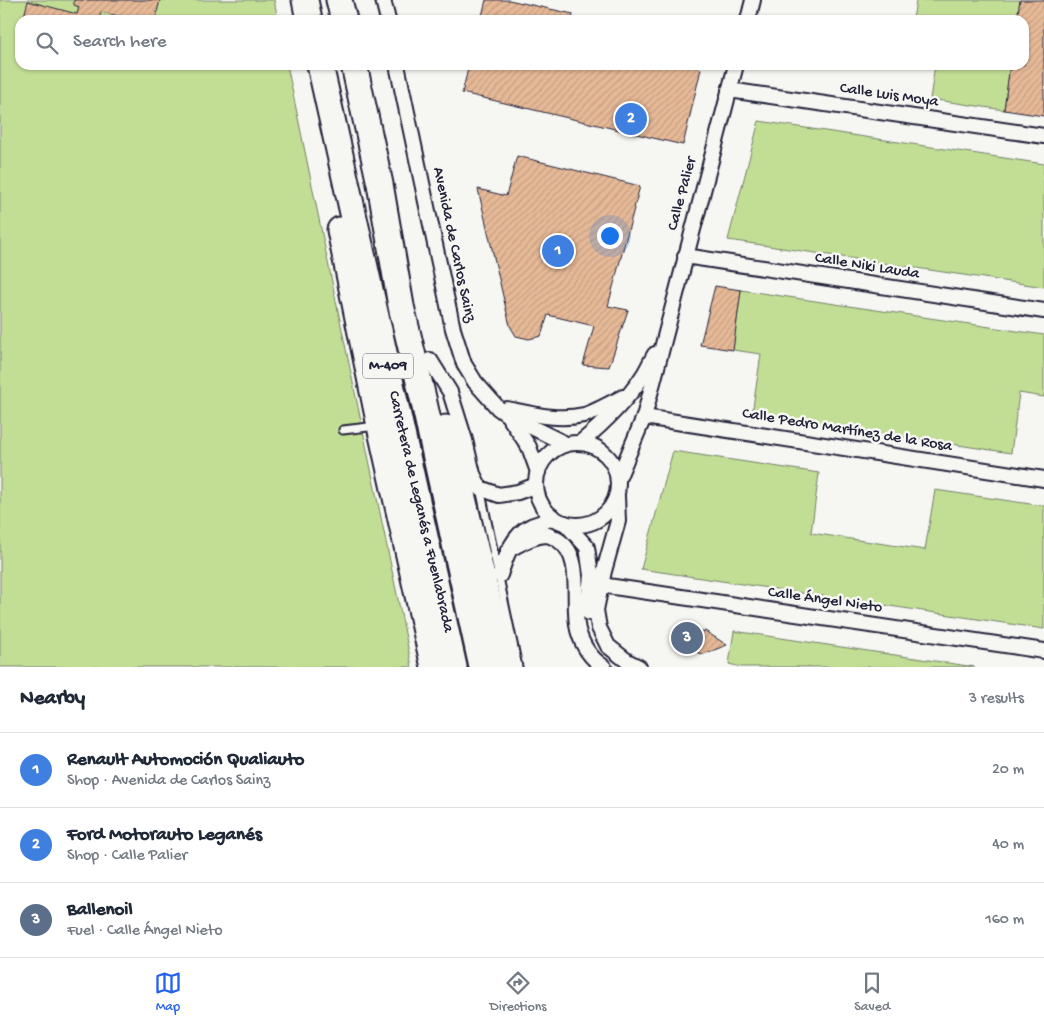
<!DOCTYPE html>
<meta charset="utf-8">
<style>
body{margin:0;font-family:"Gochi Hand",sans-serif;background:#f2f2f3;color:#1f2937}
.you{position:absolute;left:609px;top:235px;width:18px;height:18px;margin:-12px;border:4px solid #fff;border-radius:50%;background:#1a73e8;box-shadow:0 0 0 8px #1a73e833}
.badge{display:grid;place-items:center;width:32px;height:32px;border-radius:50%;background:#2563eb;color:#fff;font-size:16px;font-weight:700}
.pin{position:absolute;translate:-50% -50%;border:2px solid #fff;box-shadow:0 1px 5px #0006}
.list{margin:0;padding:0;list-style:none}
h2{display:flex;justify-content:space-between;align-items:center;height:65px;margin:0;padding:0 20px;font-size:21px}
h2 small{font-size:16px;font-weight:400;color:#747a83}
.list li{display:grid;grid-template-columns:32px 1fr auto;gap:15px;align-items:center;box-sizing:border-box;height:75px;padding:0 20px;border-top:1px solid #e0e1e3}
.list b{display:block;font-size:19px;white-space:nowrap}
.list p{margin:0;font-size:16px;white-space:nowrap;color:#747a83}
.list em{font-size:16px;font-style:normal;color:#747a83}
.icon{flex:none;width:28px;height:28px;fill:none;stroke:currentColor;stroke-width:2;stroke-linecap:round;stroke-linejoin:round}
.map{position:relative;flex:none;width:1044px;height:667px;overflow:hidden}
.search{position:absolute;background:#fff;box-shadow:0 1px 4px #0004;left:15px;right:15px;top:15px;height:55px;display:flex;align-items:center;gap:12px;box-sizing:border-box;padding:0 18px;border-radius:15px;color:#747a83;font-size:19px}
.sheet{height:290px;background:#fff}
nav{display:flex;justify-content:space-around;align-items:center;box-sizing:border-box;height:70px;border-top:1px solid #e0e1e3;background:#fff;font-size:14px;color:#747a83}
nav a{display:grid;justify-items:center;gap:2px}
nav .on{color:#2563eb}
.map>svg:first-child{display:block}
.grass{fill:#c2de95;stroke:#728068}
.building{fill:url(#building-hatch);stroke:#22223b}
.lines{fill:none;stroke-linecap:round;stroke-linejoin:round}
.lane-casing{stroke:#22223b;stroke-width:11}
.street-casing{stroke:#22223b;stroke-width:18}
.highway-casing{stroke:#22223b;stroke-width:29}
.lane{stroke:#f6f6f2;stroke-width:7}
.street{stroke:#f6f6f2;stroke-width:14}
.highway{stroke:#f6f6f2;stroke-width:25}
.labels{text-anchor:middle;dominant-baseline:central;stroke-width:5;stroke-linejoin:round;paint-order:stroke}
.shield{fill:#f6f6f2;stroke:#626272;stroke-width:1}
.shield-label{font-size:15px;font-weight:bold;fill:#22223b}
.street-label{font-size:16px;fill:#22223b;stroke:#f6f6f2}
</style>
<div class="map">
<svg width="1044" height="667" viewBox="0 0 1044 667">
<defs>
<pattern id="building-hatch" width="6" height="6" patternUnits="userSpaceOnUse" patternTransform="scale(1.25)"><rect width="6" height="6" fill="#e6b997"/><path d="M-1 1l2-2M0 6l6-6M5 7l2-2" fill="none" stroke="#c59f83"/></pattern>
</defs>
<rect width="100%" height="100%" fill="#f6f6f2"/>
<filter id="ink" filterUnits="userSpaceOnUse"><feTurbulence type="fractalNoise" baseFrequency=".02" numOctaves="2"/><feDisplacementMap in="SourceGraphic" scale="10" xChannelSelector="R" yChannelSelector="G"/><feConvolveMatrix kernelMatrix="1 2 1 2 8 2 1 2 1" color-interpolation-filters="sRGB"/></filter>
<g filter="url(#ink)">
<g class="grass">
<polygon points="0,0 274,0 278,20 20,20 20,65 287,65 412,667 0,667"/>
<polygon points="916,0 1020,0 1017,20 913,20"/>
<polygon points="935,65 1010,65 1004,110 930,99"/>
<polygon points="759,121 1044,164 1044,287 728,240"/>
<polygon points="741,290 1044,335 1044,397 1019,393 1011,453 752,414 761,354 733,350"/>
<polygon points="673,451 819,473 811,533 925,550 935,490 1044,506 1044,629 641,569"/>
<polygon points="734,631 975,667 741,667 729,664"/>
</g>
<g class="building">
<polygon points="74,0 160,0 155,20 134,20 101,12 99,20 23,20 28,1 77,14 79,7 74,5"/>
<polygon points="486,0 509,0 573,14 572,20 481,20"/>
<polygon points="1020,0 1044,0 1044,116 1004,110 1010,65 1024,65 1024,20 1017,20"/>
<polygon points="469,65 691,65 701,69 683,145 462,93"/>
<polygon points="517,156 640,186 608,306 628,310 609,367 583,365 594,326 548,315 541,336 529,339 516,336 510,326 478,189 506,196"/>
<polygon points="715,286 741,290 733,350 700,345"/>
<polygon points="705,631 727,645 704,654 698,653 692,647 692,638 696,634"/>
</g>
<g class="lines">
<defs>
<g id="lane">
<polyline points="343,430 377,426"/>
<polyline points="480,488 518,667"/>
</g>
<g id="street">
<polyline points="383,0 388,20"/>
<polyline points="748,20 753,0"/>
<polyline points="397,65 453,329 464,364 475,382 498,408 509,416 566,444"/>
<polyline points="729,90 1044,136"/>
<polyline points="685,256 1044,311"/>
<polyline points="430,360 450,392 465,440 473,474 480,488 499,495 518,492 536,485"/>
<path d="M507 409C532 414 558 421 584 415 594 413 612 402 623 397"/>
<polyline points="509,417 529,447 538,472"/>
<polyline points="644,417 1044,479"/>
<path d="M580 443C603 424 628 399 644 374 648 368 651 360 655 354"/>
<circle cx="577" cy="484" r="41"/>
<polyline points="618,479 644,417 736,65"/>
<polyline points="617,496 618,521 604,571 596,610 599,628 608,646 627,661 639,667"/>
<polyline points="565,523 587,547 591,575 588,606 589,613"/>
<path d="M508 550C520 544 534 535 548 535 551 536 555 538 558 540 585 557 571 603 578 630 582 645 590 658 604 667"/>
<path d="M500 575C506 557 512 535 531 526 538 523 546 521 554 518"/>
<polyline points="601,585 1044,651"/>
</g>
<g id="highway">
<polyline points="305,0 309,20"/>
<polyline points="339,0 344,20"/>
<polyline points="320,65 454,667"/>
<polyline points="354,65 380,184 401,306 423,398 482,667"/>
<polyline points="340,230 380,426 434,667"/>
<polyline points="446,428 504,667"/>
</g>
</defs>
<use href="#lane" class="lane-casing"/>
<use href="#street" class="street-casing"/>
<use href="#highway" class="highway-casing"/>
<use href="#lane" class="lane"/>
<use href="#street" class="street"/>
<use href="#highway" class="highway"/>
</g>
</g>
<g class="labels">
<rect class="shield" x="363" y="353.5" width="50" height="25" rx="4"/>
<g class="shield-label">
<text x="388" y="366">M-409</text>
</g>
<g class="street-label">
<text transform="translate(889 96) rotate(8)">Calle Luis Moya</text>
<text transform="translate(683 194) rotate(-75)">Calle Palier</text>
<text transform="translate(453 245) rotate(78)">Avenida de Carlos Sainz</text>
<text transform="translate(867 267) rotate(9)">Calle Niki Lauda</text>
<text transform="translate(847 431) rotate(9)">Calle Pedro Martínez de la Rosa</text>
<text transform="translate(420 512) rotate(77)">Carretera de Leganés a Fuenlabrada</text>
<text transform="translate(825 601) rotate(8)">Calle Ángel Nieto</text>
</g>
</g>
</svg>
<div class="you"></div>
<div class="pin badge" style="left:558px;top:251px;background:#3f7fe0">1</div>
<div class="pin badge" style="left:631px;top:119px;background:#3f7fe0">2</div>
<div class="pin badge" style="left:687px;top:638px;background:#5c6f8a">3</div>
<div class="search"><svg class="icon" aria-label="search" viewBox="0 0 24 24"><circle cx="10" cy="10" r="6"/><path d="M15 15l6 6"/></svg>Search here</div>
</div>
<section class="sheet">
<h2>Nearby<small>3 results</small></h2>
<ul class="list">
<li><span class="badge" style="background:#3f7fe0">1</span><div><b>Renault Automoción Qualiauto</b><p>Shop · Avenida de Carlos Sainz</p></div><em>20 m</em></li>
<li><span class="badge" style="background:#3f7fe0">2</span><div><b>Ford Motorauto Leganés</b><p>Shop · Calle Palier</p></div><em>40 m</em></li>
<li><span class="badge" style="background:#5c6f8a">3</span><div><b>Ballenoil</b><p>Fuel · Calle Ángel Nieto</p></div><em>160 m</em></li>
</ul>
</section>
<nav>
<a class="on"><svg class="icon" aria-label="map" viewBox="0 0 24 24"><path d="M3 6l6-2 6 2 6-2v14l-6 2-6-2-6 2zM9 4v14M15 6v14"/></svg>Map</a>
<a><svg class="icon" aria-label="directions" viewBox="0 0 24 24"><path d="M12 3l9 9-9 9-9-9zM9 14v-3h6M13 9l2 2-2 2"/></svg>Directions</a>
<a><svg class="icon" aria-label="saved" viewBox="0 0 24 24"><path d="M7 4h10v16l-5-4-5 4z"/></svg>Saved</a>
</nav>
